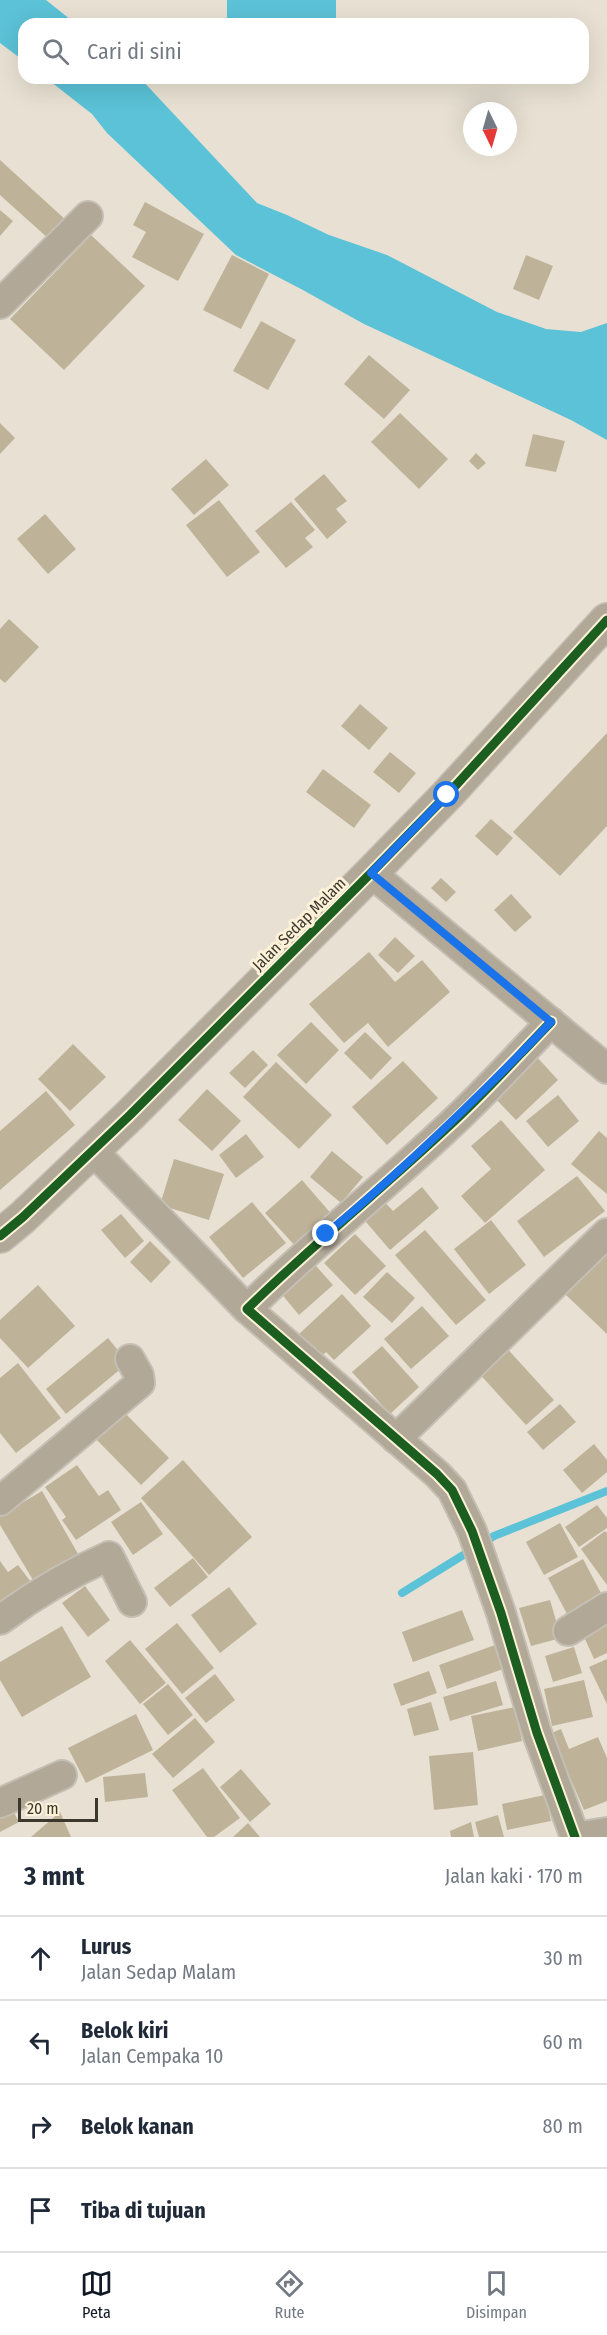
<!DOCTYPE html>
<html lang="id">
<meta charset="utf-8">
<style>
body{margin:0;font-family:"Fira Sans Condensed",sans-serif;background:#f6f6f7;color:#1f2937}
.compass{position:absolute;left:463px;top:102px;width:54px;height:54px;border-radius:50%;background:#fff;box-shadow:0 6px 24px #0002;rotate:175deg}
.scale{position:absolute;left:18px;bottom:15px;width:80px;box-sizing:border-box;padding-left:6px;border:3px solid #3c382e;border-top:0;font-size:16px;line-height:21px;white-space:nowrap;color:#3c382e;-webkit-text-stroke:4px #fdf1d8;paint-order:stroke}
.stop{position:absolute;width:18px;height:18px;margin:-14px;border:4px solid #1a73e8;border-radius:50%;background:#fff}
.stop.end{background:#1a73e8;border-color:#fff;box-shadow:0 2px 6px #0008}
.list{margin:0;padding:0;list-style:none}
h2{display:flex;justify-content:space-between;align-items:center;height:78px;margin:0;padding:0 24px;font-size:26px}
h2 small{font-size:20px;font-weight:400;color:#747a83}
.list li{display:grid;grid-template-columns:39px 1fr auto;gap:18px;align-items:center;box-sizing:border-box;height:84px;padding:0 24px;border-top:2px solid #e0e1e3}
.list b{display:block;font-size:22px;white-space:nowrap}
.list p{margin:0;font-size:20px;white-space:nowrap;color:#747a83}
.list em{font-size:20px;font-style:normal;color:#747a83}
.icon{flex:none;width:33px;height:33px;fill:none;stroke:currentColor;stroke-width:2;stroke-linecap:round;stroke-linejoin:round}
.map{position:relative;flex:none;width:607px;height:1837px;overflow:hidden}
.search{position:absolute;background:#fff;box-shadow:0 6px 24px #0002;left:18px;right:18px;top:18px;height:66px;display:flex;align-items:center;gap:15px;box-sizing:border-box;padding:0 21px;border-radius:18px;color:#747a83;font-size:22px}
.sheet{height:414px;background:#fff}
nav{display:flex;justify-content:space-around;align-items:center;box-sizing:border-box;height:84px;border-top:2px solid #e0e1e3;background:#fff;font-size:16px;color:#747a83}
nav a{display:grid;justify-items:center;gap:3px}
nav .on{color:#111827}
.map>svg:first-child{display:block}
.water{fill:#5bc2d7}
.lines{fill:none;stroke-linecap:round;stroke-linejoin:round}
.stream{stroke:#5bc2d7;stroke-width:8}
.building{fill:#beb399}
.minor-casing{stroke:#c4beb4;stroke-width:32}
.tertiary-casing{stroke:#c4beb4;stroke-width:36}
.minor{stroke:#b1a897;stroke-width:28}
.tertiary{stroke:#b1a897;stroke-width:33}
.cycleway-casing{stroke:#fdf1d8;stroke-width:13}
.cycleway{stroke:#1b5e20;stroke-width:9}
.route{stroke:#1a73e8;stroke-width:8}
.labels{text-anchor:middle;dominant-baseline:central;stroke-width:6;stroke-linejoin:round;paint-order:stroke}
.street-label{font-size:16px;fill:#3c382e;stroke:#fdf1d8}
</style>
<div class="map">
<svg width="607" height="1837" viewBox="0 0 607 1837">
<rect width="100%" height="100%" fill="#e8e1d3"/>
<g class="water">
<polygon points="0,0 46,0 76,24 24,24 24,61 0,43"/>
<polygon points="227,0 336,0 336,23 227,24"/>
<polygon points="46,78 140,78 257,203 287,215 329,235 387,255 497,312 546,329 581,332 607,323 607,440 571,420 364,324 301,289 236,255 107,133 92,114"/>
</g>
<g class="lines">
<polyline class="stream" points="402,1593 494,1536 607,1491"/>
</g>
<g class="building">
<polygon points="0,160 67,221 50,240 0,195"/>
<polygon points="145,202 204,234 178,281 132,257 146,232 133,225"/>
<polygon points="0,210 13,221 0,236"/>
<polygon points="91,235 145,286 64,370 10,319"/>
<polygon points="232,255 269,274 241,329 203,310"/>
<polygon points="526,255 553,266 539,300 513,289"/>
<polygon points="261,321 296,340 268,390 233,371"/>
<polygon points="369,355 410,390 384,419 344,384"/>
<polygon points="400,413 448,459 419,489 371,442"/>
<polygon points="0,423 15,438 0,454"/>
<polygon points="533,434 565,441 556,472 525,466"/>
<polygon points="476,453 486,463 478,470 469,461"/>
<polygon points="206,459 229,485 194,515 171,489"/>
<polygon points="324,474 347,501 336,509 347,522 327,539 294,499"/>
<polygon points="219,500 260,552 227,577 186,525"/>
<polygon points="291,502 315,530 305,538 313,547 286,568 255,531"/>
<polygon points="45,514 76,549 48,574 17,539"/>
<polygon points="9,619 39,647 5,683 0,679 0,629"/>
<polygon points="360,704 388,728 369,750 341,726"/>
<polygon points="607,733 607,826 560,876 513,832"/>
<polygon points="390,752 416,773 399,793 373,772"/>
<polygon points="323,769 371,805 354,828 306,792"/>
<polygon points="491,819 513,838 497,856 475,836"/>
<polygon points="441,878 456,892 446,902 431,888"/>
<polygon points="511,894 532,917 515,932 494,910"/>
<polygon points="395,937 415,956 398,973 378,955"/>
<polygon points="369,952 395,982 422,960 450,992 388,1047 368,1023 344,1043 309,1004"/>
<polygon points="311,1022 339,1050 306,1084 277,1055"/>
<polygon points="365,1032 392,1058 371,1080 344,1053"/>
<polygon points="73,1044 106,1077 70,1111 38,1079"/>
<polygon points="253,1050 268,1065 245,1088 229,1073"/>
<polygon points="535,1055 558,1080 516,1120 492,1095"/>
<polygon points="403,1061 438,1098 387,1145 352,1107"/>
<polygon points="276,1062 332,1115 299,1149 243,1097"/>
<polygon points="207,1089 241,1121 212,1151 178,1120"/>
<polygon points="46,1091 75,1125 0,1190 0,1131"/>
<polygon points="558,1095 579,1121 548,1147 526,1121"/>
<polygon points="501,1120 545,1170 485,1223 461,1196 491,1169 471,1146"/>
<polygon points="599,1131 607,1138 607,1194 571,1164"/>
<polygon points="246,1134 264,1157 236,1178 219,1155"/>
<polygon points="332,1151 363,1177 341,1203 310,1177"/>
<polygon points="174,1159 224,1174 209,1220 160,1205"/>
<polygon points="577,1176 605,1211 544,1257 517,1221"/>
<polygon points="302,1180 334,1217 298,1249 265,1213"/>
<polygon points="422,1187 439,1208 390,1250 360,1215 381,1198 393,1211"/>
<polygon points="252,1202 286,1243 243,1278 209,1237"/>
<polygon points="121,1214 144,1241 125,1258 101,1230"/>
<polygon points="491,1220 526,1265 489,1294 454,1249"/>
<polygon points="425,1230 486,1300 456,1325 395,1255"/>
<polygon points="355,1234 386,1266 355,1295 324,1263"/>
<polygon points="150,1241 171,1262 151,1283 130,1262"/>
<polygon points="607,1250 607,1334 565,1294"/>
<polygon points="308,1257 333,1285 299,1315 275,1286"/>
<polygon points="387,1272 415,1298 392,1323 363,1297"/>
<polygon points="38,1285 75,1326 28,1368 0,1338 0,1320"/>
<polygon points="342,1294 371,1326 334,1360 326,1352 319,1359 298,1335"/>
<polygon points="422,1306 449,1336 411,1369 384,1339"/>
<polygon points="108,1338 128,1363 66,1414 46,1389"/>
<polygon points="504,1345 554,1400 526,1425 476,1370"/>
<polygon points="382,1346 419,1387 390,1414 352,1372"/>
<polygon points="18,1363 61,1418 16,1453 0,1433 0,1378"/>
<polygon points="560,1404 576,1422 543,1450 527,1432"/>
<polygon points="122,1410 169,1458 141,1485 94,1437"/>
<polygon points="594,1444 607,1460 607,1472 582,1493 563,1470"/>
<polygon points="183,1460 252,1537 209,1575 141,1498"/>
<polygon points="77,1465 99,1496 108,1490 121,1510 76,1540 62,1520 66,1517 45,1487"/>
<polygon points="42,1491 81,1559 36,1585 0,1525 0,1516"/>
<polygon points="141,1502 163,1534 133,1555 111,1522"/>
<polygon points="597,1505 607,1518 607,1528 579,1547 565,1527"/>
<polygon points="560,1523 578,1557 544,1575 526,1542"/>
<polygon points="605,1531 607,1533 607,1585 581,1549"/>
<polygon points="193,1558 208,1577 170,1607 154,1588"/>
<polygon points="583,1559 602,1595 567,1614 548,1578"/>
<polygon points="0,1561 8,1572 18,1565 34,1586 0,1609"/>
<polygon points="85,1586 110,1620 88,1637 62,1603"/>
<polygon points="229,1587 257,1624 220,1653 191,1615"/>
<polygon points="550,1600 561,1638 531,1646 519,1608"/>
<polygon points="462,1610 474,1640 413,1662 402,1632"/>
<polygon points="607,1615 607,1653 594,1659 580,1628"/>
<polygon points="177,1623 214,1668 182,1694 145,1649"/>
<polygon points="62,1626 91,1677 22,1717 0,1680 0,1662"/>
<polygon points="130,1640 166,1683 140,1704 105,1661"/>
<polygon points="498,1644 506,1668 447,1689 439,1665"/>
<polygon points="574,1647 582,1673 553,1682 545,1656"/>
<polygon points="607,1659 607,1704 589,1667"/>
<polygon points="429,1671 437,1693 401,1706 393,1684"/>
<polygon points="215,1674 235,1700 206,1723 185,1698"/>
<polygon points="584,1680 593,1717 552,1726 544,1689"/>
<polygon points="496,1681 503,1705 450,1721 443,1697"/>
<polygon points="168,1684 193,1715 168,1735 143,1704"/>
<polygon points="431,1702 439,1730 414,1736 407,1709"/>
<polygon points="515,1707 522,1741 478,1751 471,1716"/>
<polygon points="136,1714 153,1750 86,1783 68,1748"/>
<polygon points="195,1718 215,1742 173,1778 152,1754"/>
<polygon points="561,1729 569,1749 598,1737 607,1758 607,1801 584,1810 561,1757 551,1762 540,1738"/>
<polygon points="473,1752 478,1805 434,1810 429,1756"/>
<polygon points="203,1768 240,1818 214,1837 207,1837 172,1790"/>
<polygon points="241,1769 271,1804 250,1822 220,1787"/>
<polygon points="145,1773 148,1797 105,1802 103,1777"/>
<polygon points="545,1795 551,1821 507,1830 502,1804"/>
<polygon points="10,1805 19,1822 0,1832 0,1810"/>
<polygon points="60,1812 71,1837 31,1837"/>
<polygon points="498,1815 504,1837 479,1837 475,1822"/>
<polygon points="471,1822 474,1837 451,1837 450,1831"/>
<polygon points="248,1823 260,1837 233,1837"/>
</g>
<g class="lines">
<defs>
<g id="minor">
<polyline points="0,304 88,216"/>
<polyline points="371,873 607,1069"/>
<path d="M551 1022C517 1057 484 1094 448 1127 382 1189 312 1245 247 1309L437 1474 452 1490 472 1531 501 1613 537 1733 575 1837"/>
<polyline points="93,1151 247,1309"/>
<polyline points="396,1439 607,1233"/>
<polyline points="0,1501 140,1383 139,1375 130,1359"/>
<path d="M0 1620C34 1595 71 1573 109 1556L132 1602"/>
<polyline points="568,1631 607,1607"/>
<polyline points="0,1803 62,1775"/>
<polyline points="574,1837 607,1832"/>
</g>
<polyline id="tertiary" points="0,1236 23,1217 130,1115 371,873 447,795 607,620"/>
</defs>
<use href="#minor" class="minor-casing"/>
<use href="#tertiary" class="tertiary-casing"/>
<use href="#minor" class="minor"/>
<use href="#tertiary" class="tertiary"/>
<defs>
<g id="cycleway">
<path d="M551 1022C517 1057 484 1094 448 1127 382 1189 312 1245 247 1309L437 1474 452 1490 472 1531 501 1613 537 1733 575 1837"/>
<polyline points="0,1236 23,1217 130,1115 371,873 447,795 607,620"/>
</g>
</defs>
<use href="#cycleway" class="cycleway-casing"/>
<use href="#cycleway" class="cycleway"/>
</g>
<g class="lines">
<path class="route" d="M326 1234C407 1167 478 1098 551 1022L371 873 447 795"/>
</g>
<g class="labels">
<g class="street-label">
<text transform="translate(299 924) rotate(-45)">Jalan Sedap Malam</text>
</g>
</g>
</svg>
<svg class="compass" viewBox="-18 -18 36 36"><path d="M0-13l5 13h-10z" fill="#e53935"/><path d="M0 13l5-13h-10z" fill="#747a83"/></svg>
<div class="scale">20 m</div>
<div class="stop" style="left:447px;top:795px"></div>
<div class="stop end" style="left:326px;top:1234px"></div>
<div class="search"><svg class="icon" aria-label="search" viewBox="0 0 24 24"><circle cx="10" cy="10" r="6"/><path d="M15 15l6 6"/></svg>Cari di sini</div>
</div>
<section class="sheet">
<h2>3 mnt<small>Jalan kaki · 170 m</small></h2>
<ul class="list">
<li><svg class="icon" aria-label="ahead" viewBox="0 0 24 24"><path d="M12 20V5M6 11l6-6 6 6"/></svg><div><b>Lurus</b><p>Jalan Sedap Malam</p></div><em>30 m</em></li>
<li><svg class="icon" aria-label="left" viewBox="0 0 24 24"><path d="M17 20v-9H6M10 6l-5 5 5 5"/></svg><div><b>Belok kiri</b><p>Jalan Cempaka 10</p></div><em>60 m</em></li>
<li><svg class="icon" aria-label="right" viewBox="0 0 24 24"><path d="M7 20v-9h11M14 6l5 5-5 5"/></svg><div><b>Belok kanan</b></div><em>80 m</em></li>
<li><svg class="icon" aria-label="arrive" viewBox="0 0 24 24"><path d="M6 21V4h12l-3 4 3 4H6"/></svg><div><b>Tiba di tujuan</b></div></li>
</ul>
</section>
<nav>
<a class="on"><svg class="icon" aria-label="map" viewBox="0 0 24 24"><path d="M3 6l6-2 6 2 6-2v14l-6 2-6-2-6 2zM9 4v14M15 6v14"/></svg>Peta</a>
<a><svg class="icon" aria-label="directions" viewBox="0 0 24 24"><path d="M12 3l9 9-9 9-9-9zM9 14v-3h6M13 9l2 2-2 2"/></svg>Rute</a>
<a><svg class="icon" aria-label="saved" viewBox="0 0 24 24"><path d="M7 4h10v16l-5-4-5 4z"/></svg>Disimpan</a>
</nav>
